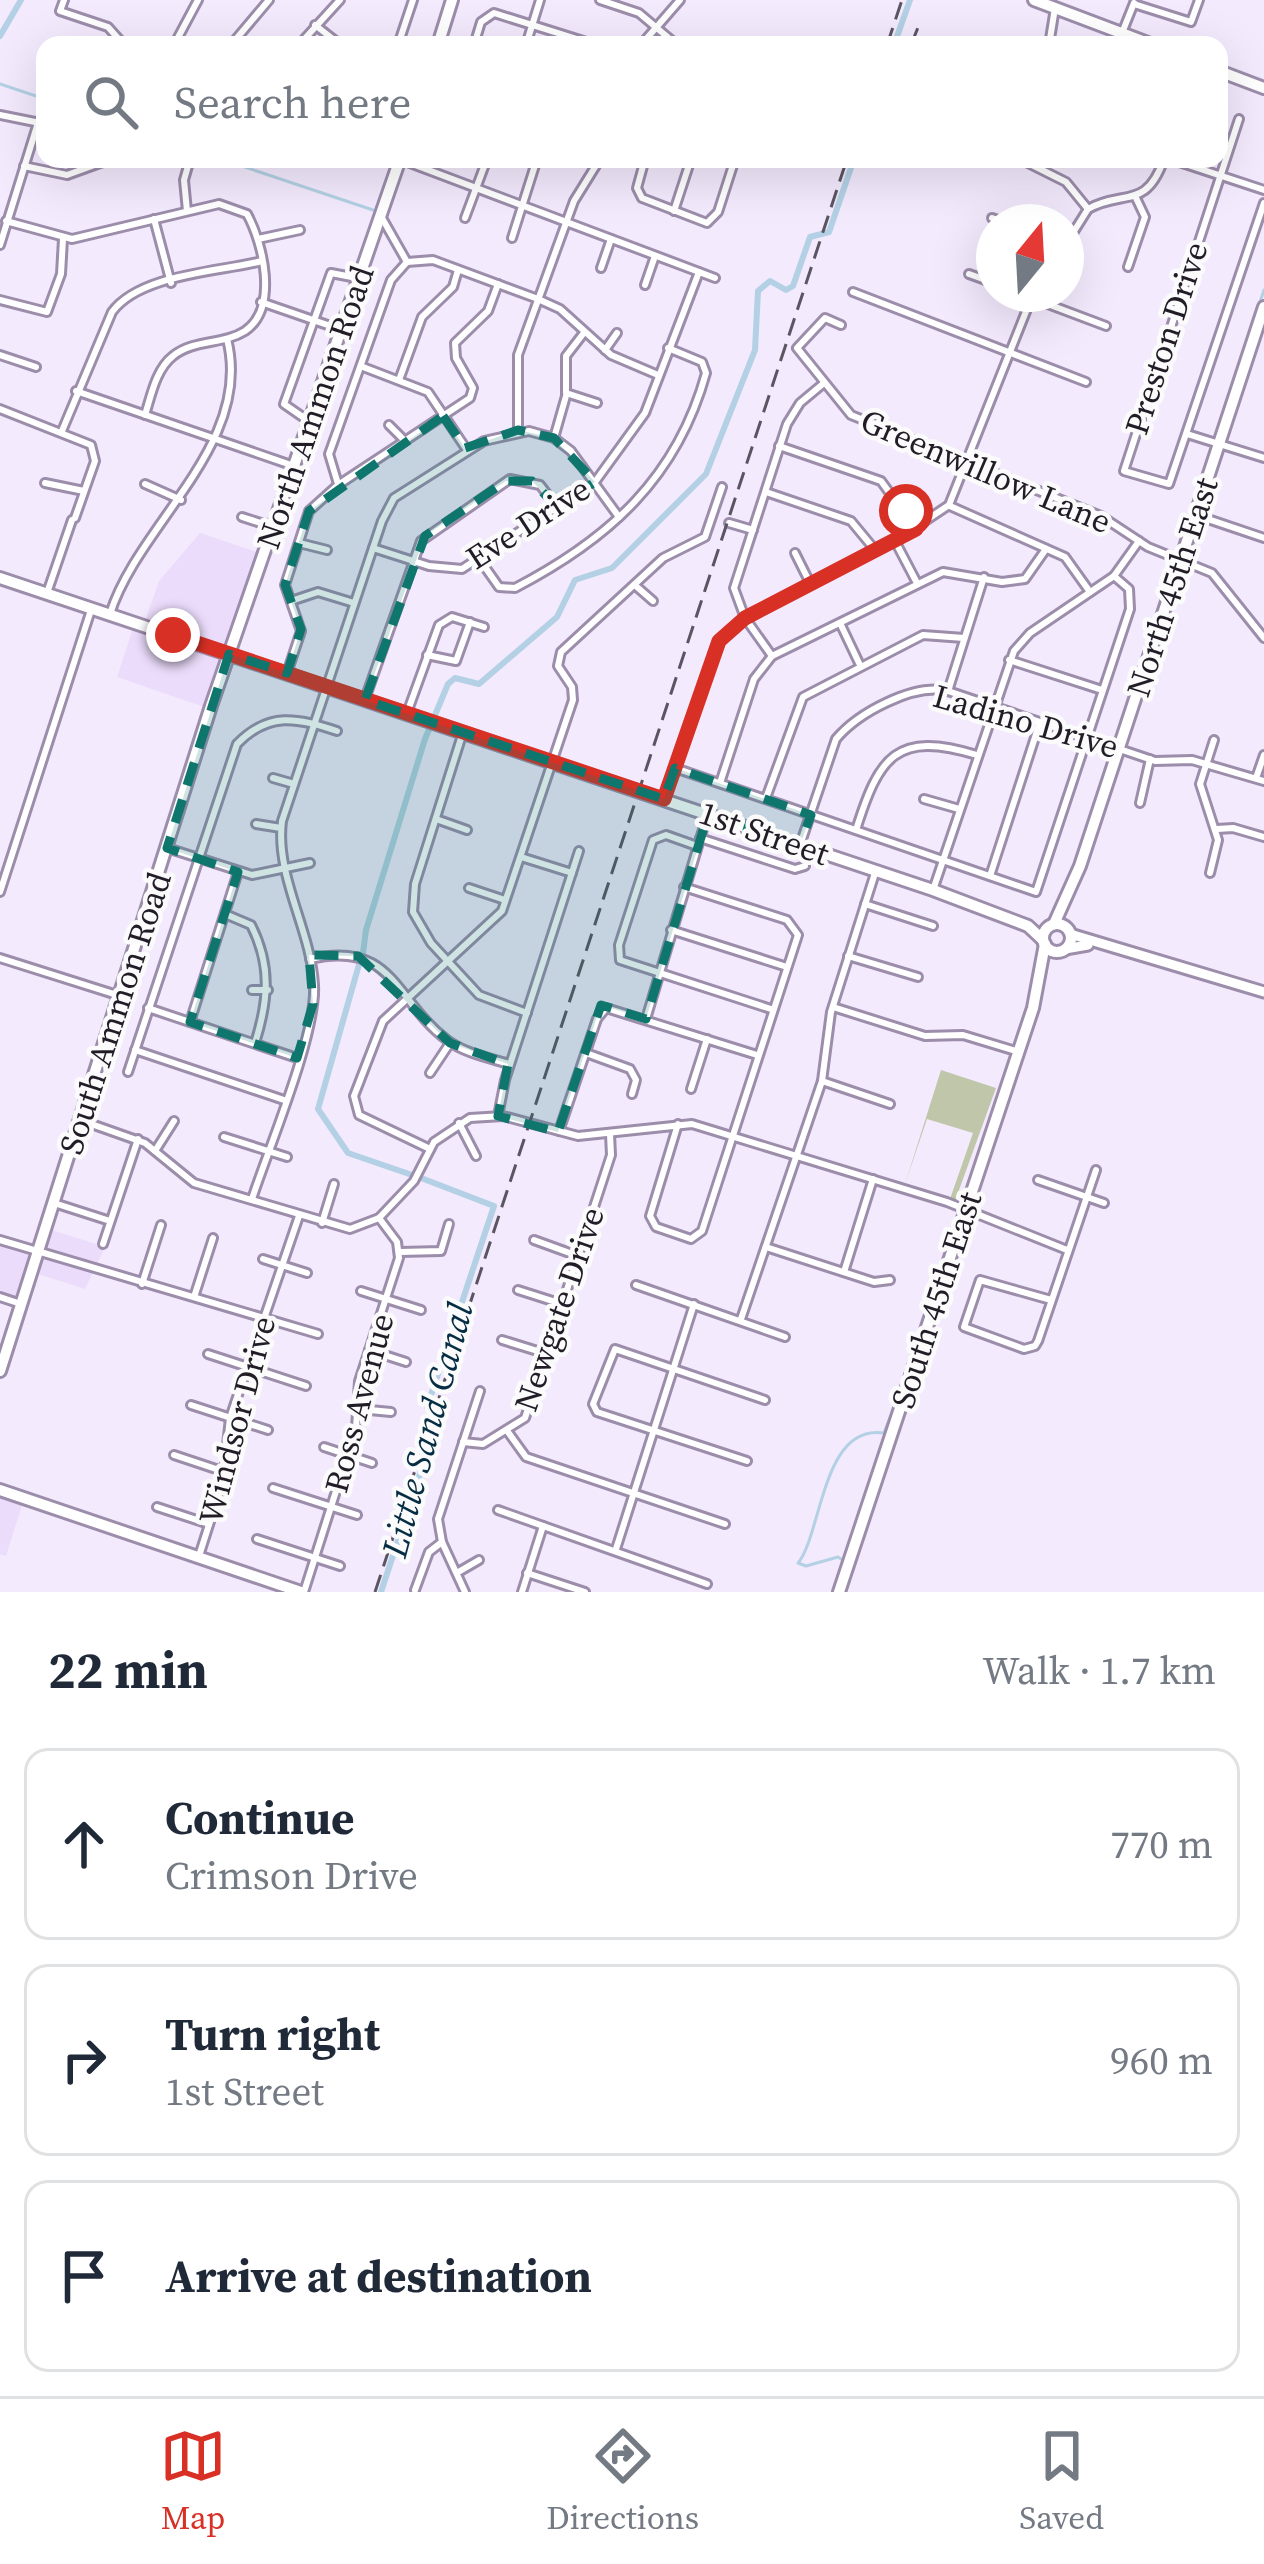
<!DOCTYPE html>
<meta charset="utf-8">
<style>
body{margin:0;font-family:"Source Serif 4",serif;background:#f6f6f7;color:#1f2937}
.compass{position:absolute;left:976px;top:204px;width:108px;height:108px;border-radius:50%;background:#fff;box-shadow:0 12px 48px #0002;rotate:18deg}
.stop{position:absolute;width:36px;height:36px;margin:-27px;border:9px solid #d93025;border-radius:50%;background:#fff}
.stop.end{background:#d93025;border-color:#fff;box-shadow:0 3px 12px #0008}
.list{margin:0;padding:0;list-style:none}
h2{display:flex;justify-content:space-between;align-items:center;height:156px;margin:0;padding:0 48px;font-size:51px}
h2 small{font-size:39px;font-weight:400;color:#747a83}
.list li{display:grid;grid-template-columns:78px 1fr auto;gap:36px;align-items:center;box-sizing:border-box;height:192px;margin:0 24px 24px;padding:0 24px;border:3px solid #e0e1e3;border-radius:24px}
.list b{display:block;font-size:45px;white-space:nowrap}
.list p{margin:0;font-size:39px;white-space:nowrap;color:#747a83}
.list em{font-size:39px;font-style:normal;color:#747a83}
.icon{flex:none;width:66px;height:66px;fill:none;stroke:currentColor;stroke-width:2;stroke-linecap:round;stroke-linejoin:round}
.map{position:relative;flex:none;width:1264px;height:1592px;overflow:hidden}
.search{position:absolute;background:#fff;box-shadow:0 12px 48px #0002;left:36px;right:36px;top:36px;height:132px;display:flex;align-items:center;gap:30px;box-sizing:border-box;padding:0 42px;border-radius:24px;color:#747a83;font-size:45px}
.sheet{height:804px;background:#fff}
nav{display:flex;justify-content:space-around;align-items:center;box-sizing:border-box;height:168px;border-top:3px solid #e0e1e3;background:#fff;font-size:33px;color:#747a83}
nav a{display:grid;justify-items:center;gap:6px}
nav .on{color:#d93025}
.map>svg:first-child{display:block}
.built{fill:#ebdcfb}
.green{fill:#c0c6aa}
.lines{fill:none;stroke-linecap:round;stroke-linejoin:round}
.stream{stroke:#b3d0e4;stroke-width:3}
.canal{stroke:#b3d0e4;stroke-width:6}
.minor-casing{stroke:#9c8dab;stroke-width:12}
.tertiary-casing{stroke:#9c8dab;stroke-width:15}
.secondary-casing{stroke:#9c8dab;stroke-width:16}
.minor{stroke:#fff;stroke-width:6}
.tertiary{stroke:#fff;stroke-width:9}
.secondary{stroke:#fff;stroke-width:10}
.rail{stroke:#5b5462;stroke-width:3;stroke-dasharray:18 9;stroke-linecap:butt}
.route{stroke:#d93025;stroke-width:15}
.marked{fill:#0f766e;fill-opacity:0.2;stroke:#0f766e;stroke-width:9;stroke-dasharray:24 15;stroke-linejoin:round}
.labels{text-anchor:middle;dominant-baseline:central;stroke-width:9;stroke-linejoin:round;paint-order:stroke}
.street-label{font-size:33px;fill:#221c27;stroke:#fbfbfb}
.water-label{font-size:36px;font-style:italic;fill:#052d43;stroke:#fbfbfb}
</style>
<div class="map">
<svg width="1264" height="1592" viewBox="0 0 1264 1592">
<rect width="100%" height="100%" fill="#f3eafd"/>
<g class="built">
<polygon points="200,533 263,554 210,709 117,677 135,622 144,624 159,581"/>
<polygon points="46,1228 105,1247 85,1289 32,1272 21,1304 0,1297 0,1240 38,1249"/>
<polygon points="0,1490 24,1499 6,1556 0,1554"/>
</g>
<polygon class="green" points="941,1070 996,1088 955,1201 950,1199 973,1133 927,1119 905,1184"/>
<g class="lines">
<g class="stream">
<polyline points="0,84 45,99"/>
<polyline points="221,159 373,210"/>
<polyline points="1259,305 1264,290"/>
<polyline points="1178,553 1189,519"/>
<polyline points="1075,864 1089,822"/>
<polyline points="1015,1046 1025,1016"/>
<polyline points="919,1335 960,1212"/>
<path d="M844 1561 838 1557 806 1566 798 1563C822 1534 822 1423 884 1433L901 1389"/>
</g>
<g class="canal">
<polyline points="0,36 21,0"/>
<polyline points="894,45 910,0"/>
<polyline points="363,953 366,930 425,739 448,684 455,678 479,684 557,617 575,580 612,568 706,474 755,350 758,291 770,281 786,290 793,286 810,237 829,232 854,159"/>
<polyline points="360,961 318,1109 348,1153 415,1176"/>
<polyline points="381,1592 436,1425 438,1413 427,1407 494,1206 421,1178"/>
</g>
<defs>
<g id="minor">
<polyline points="64,0 60,11 108,27 124,45"/>
<polyline points="600,0 639,13 677,45"/>
<polyline points="1134,4 1191,22 1199,0"/>
<polyline points="315,25 338,43"/>
<polyline points="1122,33 1134,3"/>
<polyline points="137,45 157,45"/>
<polyline points="174,45 198,0"/>
<polyline points="231,45 269,0"/>
<polyline points="299,45 340,0"/>
<polyline points="398,45 413,0"/>
<polyline points="474,45 481,22 494,13 596,45"/>
<polyline points="526,45 540,0"/>
<polyline points="641,45 680,0"/>
<polyline points="1049,45 1055,8"/>
<polyline points="0,115 45,124"/>
<polyline points="1239,119 1124,471 1169,484 1264,203"/>
<polyline points="399,159 715,278"/>
<polyline points="645,159 637,188 642,198 707,223 718,212 735,159"/>
<polyline points="1020,159 1066,182 1088,209"/>
<polyline points="1170,159 1264,190"/>
<polyline points="24,166 67,175 111,159"/>
<polyline points="187,211 184,180 190,159"/>
<polyline points="674,211 691,159"/>
<polyline points="382,218 407,262"/>
<polyline points="465,218 487,159"/>
<polyline points="992,218 1003,222"/>
<polyline points="154,219 171,283"/>
<path d="M6 221 72 239 219 204 247 214C263 243 279 308 245 331 223 345 194 339 173 356 156 369 151 396 145 415"/>
<polyline points="512,238 537,159"/>
<polyline points="258,239 300,230"/>
<path d="M1066 244 1088 209C1123 189 1146 211 1164 159"/>
<polyline points="0,245 37,126"/>
<polyline points="407,262 433,260 538,299 560,309 611,355 658,375"/>
<polyline points="1128,267 1145,217 1136,198"/>
<polyline points="601,268 611,239"/>
<polyline points="969,274 994,283"/>
<polyline points="645,285 655,256"/>
<polyline points="853,292 1086,382"/>
<polyline points="1021,294 1106,326"/>
<polyline points="0,300 47,312 61,274 63,239"/>
<polyline points="261,302 342,330"/>
<polyline points="841,325 825,318 797,348 851,415 1101,516 1148,547 1212,573 1264,638"/>
<polyline points="583,334 566,356 566,393 597,403"/>
<polyline points="605,350 617,333"/>
<polyline points="0,355 36,367"/>
<polyline points="363,367 428,392 467,450"/>
<polyline points="399,380 422,317 453,287 458,270"/>
<polyline points="76,391 294,466"/>
<polyline points="0,409 91,445 95,461 75,518"/>
<polyline points="310,422 284,404 331,273 357,278"/>
<polyline points="389,425 405,441"/>
<polyline points="518,430 518,355 574,201 600,159"/>
<path d="M62 431 112 312C140 274 219 272 262 261"/>
<polyline points="1187,434 1264,458"/>
<polyline points="554,438 566,396"/>
<polyline points="779,446 881,481 916,529"/>
<polyline points="45,483 84,491"/>
<polyline points="145,484 181,500"/>
<polyline points="338,484 329,454 391,280 407,262"/>
<polyline points="766,492 851,521 875,550"/>
<polyline points="950,506 1065,557 1090,592"/>
<polyline points="1196,515 1264,538"/>
<polyline points="242,517 273,527"/>
<polyline points="729,523 753,530"/>
<polyline points="895,541 917,583"/>
<polyline points="299,543 327,550"/>
<polyline points="373,548 429,566 462,569 595,482 645,413 699,272"/>
<polyline points="795,553 810,583"/>
<path d="M480 560 499 587 515 588C609 539 677 478 706 373L702 362 668 348"/>
<polyline points="637,587 653,601"/>
<polyline points="47,593 72,520"/>
<polyline points="291,601 318,592 354,603"/>
<path d="M110 614C138 524 254 444 227 339"/>
<polyline points="840,623 859,663"/>
<polyline points="427,655 456,661 470,622"/>
<polyline points="772,656 745,618 734,588 787,424 800,403 824,383"/>
<polyline points="1009,660 1102,690"/>
<polyline points="287,673 301,631 285,585 309,511 338,485 470,398 473,388 456,358 455,343 488,311 498,284"/>
<polyline points="948,691 984,577"/>
<polyline points="365,699 421,541 510,479 540,485 557,507"/>
<polyline points="407,713 439,625 452,617 484,627"/>
<polyline points="463,732 415,884 413,912 431,943 479,995 527,1013"/>
<polyline points="675,768 1036,892 1130,609 1129,589 1114,576"/>
<polyline points="273,778 294,784"/>
<polyline points="1256,778 1264,755"/>
<polyline points="720,783 754,679 772,656 943,572 1002,582 1025,579 1046,549"/>
<polyline points="766,798 803,697 923,635 964,638"/>
<polyline points="664,799 719,641 745,618 895,541 949,505 1033,294"/>
<polyline points="924,799 959,809"/>
<polyline points="1140,803 1150,759"/>
<polyline points="436,819 467,830"/>
<polyline points="256,824 281,828"/>
<polyline points="1217,829 1233,828 1264,837"/>
<path d="M856 830C879 757 896 730 977 755"/>
<polyline points="700,838 795,869 805,866"/>
<path d="M800 845 836 739C858 713 913 683 948 691L1155 761 1192 760 1264 781"/>
<polyline points="697,846 666,835 653,840 619,945 620,960 771,1009"/>
<polyline points="167,848 252,875 310,863"/>
<polyline points="521,857 572,873"/>
<polyline points="1210,873 1218,840 1200,784 1214,740"/>
<polyline points="990,876 1040,722"/>
<polyline points="469,888 505,900"/>
<polyline points="933,890 1014,651 1030,633 1114,576 1139,541"/>
<polyline points="0,892 91,610"/>
<polyline points="865,904 933,926"/>
<path d="M225 914 251 925C272 966 268 1002 255 1043"/>
<polyline points="671,930 787,967"/>
<polyline points="848,956 918,977"/>
<polyline points="0,958 117,995"/>
<path d="M310 959C394 940 394 1000 447 1040 464 1053 489 1058 509 1064"/>
<polyline points="252,990 268,990"/>
<polyline points="833,1007 925,1036 963,1035 1019,1052"/>
<polyline points="148,1008 297,1058"/>
<polyline points="646,1019 707,816"/>
<polyline points="190,1022 238,872"/>
<polyline points="135,1050 284,1100"/>
<polyline points="586,1053 630,1069 636,1080 632,1094"/>
<path d="M128 1072 237 744C269 711 297 718 337 731"/>
<polyline points="430,1073 450,1043"/>
<polyline points="822,1081 890,1104"/>
<polyline points="691,1089 707,1039"/>
<polyline points="498,1116 505,1080 579,851"/>
<polyline points="80,1120 145,1143 194,1183 350,1229 379,1218 414,1181 434,1142 470,1118 503,1116 578,1136 692,1124 947,1202 1067,1250"/>
<polyline points="459,1123 476,1156"/>
<polyline points="678,1124 650,1216 656,1227 691,1239 702,1231 798,935 787,920 684,887"/>
<polyline points="559,1131 597,1019 606,1008 757,1055"/>
<polyline points="224,1137 287,1157"/>
<polyline points="430,1149 359,1115 354,1096 383,1021 502,911 573,700 572,687 558,666 561,652 663,558 705,537 722,487"/>
<polyline points="155,1151 174,1121"/>
<polyline points="1038,1180 1104,1203"/>
<path d="M252 1199C269 1147 317 1034 314 985 311 930 275 876 282 821L382 521 394 498 484 441 529 431 554 438 571 451 619 517"/>
<polyline points="54,1203 110,1221"/>
<polyline points="322,1223 334,1184"/>
<polyline points="0,1240 318,1334"/>
<polyline points="534,1240 578,1256"/>
<polyline points="103,1244 138,1139"/>
<polyline points="766,1247 874,1282 890,1280"/>
<polyline points="400,1252 441,1251 449,1224"/>
<polyline points="263,1259 307,1273"/>
<polyline points="844,1272 873,1179"/>
<polyline points="142,1284 161,1225"/>
<polyline points="636,1285 785,1337"/>
<polyline points="518,1290 562,1304"/>
<polyline points="361,1291 421,1310"/>
<polyline points="195,1294 213,1238"/>
<polyline points="0,1297 21,1304"/>
<polyline points="1051,1300 980,1280 964,1327 1024,1349 1035,1346 1038,1341 1096,1170"/>
<polyline points="741,1319 822,1081 831,1012 876,870"/>
<polyline points="502,1340 544,1353"/>
<polyline points="369,1350 406,1362"/>
<polyline points="208,1354 306,1386"/>
<polyline points="191,1405 268,1430"/>
<polyline points="359,1409 391,1412"/>
<polyline points="508,1432 526,1457 725,1524"/>
<polyline points="463,1442 483,1444 525,1418 611,1155 610,1134"/>
<polyline points="324,1447 372,1463"/>
<polyline points="174,1455 222,1471"/>
<polyline points="747,1461 597,1412 593,1404 615,1349 765,1400"/>
<polyline points="273,1488 357,1515"/>
<polyline points="157,1507 209,1524"/>
<polyline points="498,1510 707,1584"/>
<polyline points="257,1539 340,1566"/>
<polyline points="616,1549 694,1304"/>
<polyline points="199,1556 223,1481 230,1418 299,1216"/>
<polyline points="460,1571 479,1560"/>
<polyline points="527,1573 585,1592"/>
<polyline points="415,1590 429,1552 442,1542"/>
<polyline points="304,1592 356,1428 359,1381 399,1258 397,1242 379,1218"/>
<polyline points="465,1592 442,1542 438,1519 480,1391"/>
<polyline points="522,1592 543,1526"/>
</g>
<g id="tertiary">
<polyline points="1070,934 1264,992"/>
<polyline points="1065,949 1088,945"/>
</g>
<g id="secondary">
<polyline points="1034,0 1153,45"/>
<polyline points="438,45 452,0"/>
<polyline points="1219,71 1264,88"/>
<polyline points="0,578 933,890 1028,926 1043,940"/>
<polyline points="1054,924 1080,866 1264,307"/>
<circle cx="1057" cy="938" r="14"/>
<polyline points="0,1371 211,706 400,159"/>
<polyline points="0,1490 301,1592"/>
<polyline points="839,1592 1033,1008 1045,944"/>
</g>
</defs>
<use href="#minor" class="minor-casing"/>
<use href="#tertiary" class="tertiary-casing"/>
<use href="#secondary" class="secondary-casing"/>
<use href="#minor" class="minor"/>
<use href="#tertiary" class="tertiary"/>
<use href="#secondary" class="secondary"/>
<g class="rail">
<polyline points="887,45 902,0"/>
<polyline points="911,45 921,20"/>
<polyline points="375,1592 847,159"/>
</g>
</g>
<g class="lines">
<polyline class="route" points="173,635 664,799 719,641 745,618 916,529 906,511"/>
</g>
<path class="marked" d="M443 416 465 448 518 430 554 438 595 482 557 507 532 481H506L425 536 365 700 664 799 675 768 811 815 800 845 708 814 646 1019 601 1005 558 1132 498 1116 508 1064 450 1043 358 956 309 955 313 1004 297 1058 190 1022 238 872 167 848 229 654 287 673 301 629 285 585 309 511Z"/>
<g class="labels">
<g class="street-label">
<text transform="translate(1166 338) rotate(-72)">Preston Drive</text>
<text transform="translate(315 407) rotate(-71)">North Ammon Road</text>
<text transform="translate(986 471) rotate(23)">Greenwillow Lane</text>
<text transform="translate(528 523) rotate(-33)">Eve Drive</text>
<text transform="translate(1172 587) rotate(-72)">North 45th East</text>
<text transform="translate(1026 721) rotate(16)">Ladino Drive</text>
<text transform="translate(764 833) rotate(19)">1st Street</text>
<text transform="translate(115 1013) rotate(-72)">South Ammon Road</text>
<text transform="translate(936 1300) rotate(-72)">South 45th East</text>
<text transform="translate(559 1309) rotate(-71)">Newgate Drive</text>
<text transform="translate(359 1403) rotate(-75)">Ross Avenue</text>
<text transform="translate(237 1420) rotate(-75)">Windsor Drive</text>
</g>
<g class="water-label">
<text transform="translate(427 1430) rotate(-75)">Little Sand Canal</text>
</g>
</g>
</svg>
<svg class="compass" viewBox="-18 -18 36 36"><path d="M0-13l5 13h-10z" fill="#e53935"/><path d="M0 13l5-13h-10z" fill="#747a83"/></svg>
<div class="stop" style="left:906px;top:511px"></div>
<div class="stop end" style="left:173px;top:635px"></div>
<div class="search"><svg class="icon" aria-label="search" viewBox="0 0 24 24"><circle cx="10" cy="10" r="6"/><path d="M15 15l6 6"/></svg>Search here</div>
</div>
<section class="sheet">
<h2>22 min<small>Walk · 1.7 km</small></h2>
<ul class="list">
<li><svg class="icon" aria-label="ahead" viewBox="0 0 24 24"><path d="M12 20V5M6 11l6-6 6 6"/></svg><div><b>Continue</b><p>Crimson Drive</p></div><em>770 m</em></li>
<li><svg class="icon" aria-label="right" viewBox="0 0 24 24"><path d="M7 20v-9h11M14 6l5 5-5 5"/></svg><div><b>Turn right</b><p>1st Street</p></div><em>960 m</em></li>
<li><svg class="icon" aria-label="arrive" viewBox="0 0 24 24"><path d="M6 21V4h12l-3 4 3 4H6"/></svg><div><b>Arrive at destination</b></div></li>
</ul>
</section>
<nav>
<a class="on"><svg class="icon" aria-label="map" viewBox="0 0 24 24"><path d="M3 6l6-2 6 2 6-2v14l-6 2-6-2-6 2zM9 4v14M15 6v14"/></svg>Map</a>
<a><svg class="icon" aria-label="directions" viewBox="0 0 24 24"><path d="M12 3l9 9-9 9-9-9zM9 14v-3h6M13 9l2 2-2 2"/></svg>Directions</a>
<a><svg class="icon" aria-label="saved" viewBox="0 0 24 24"><path d="M7 4h10v16l-5-4-5 4z"/></svg>Saved</a>
</nav>
